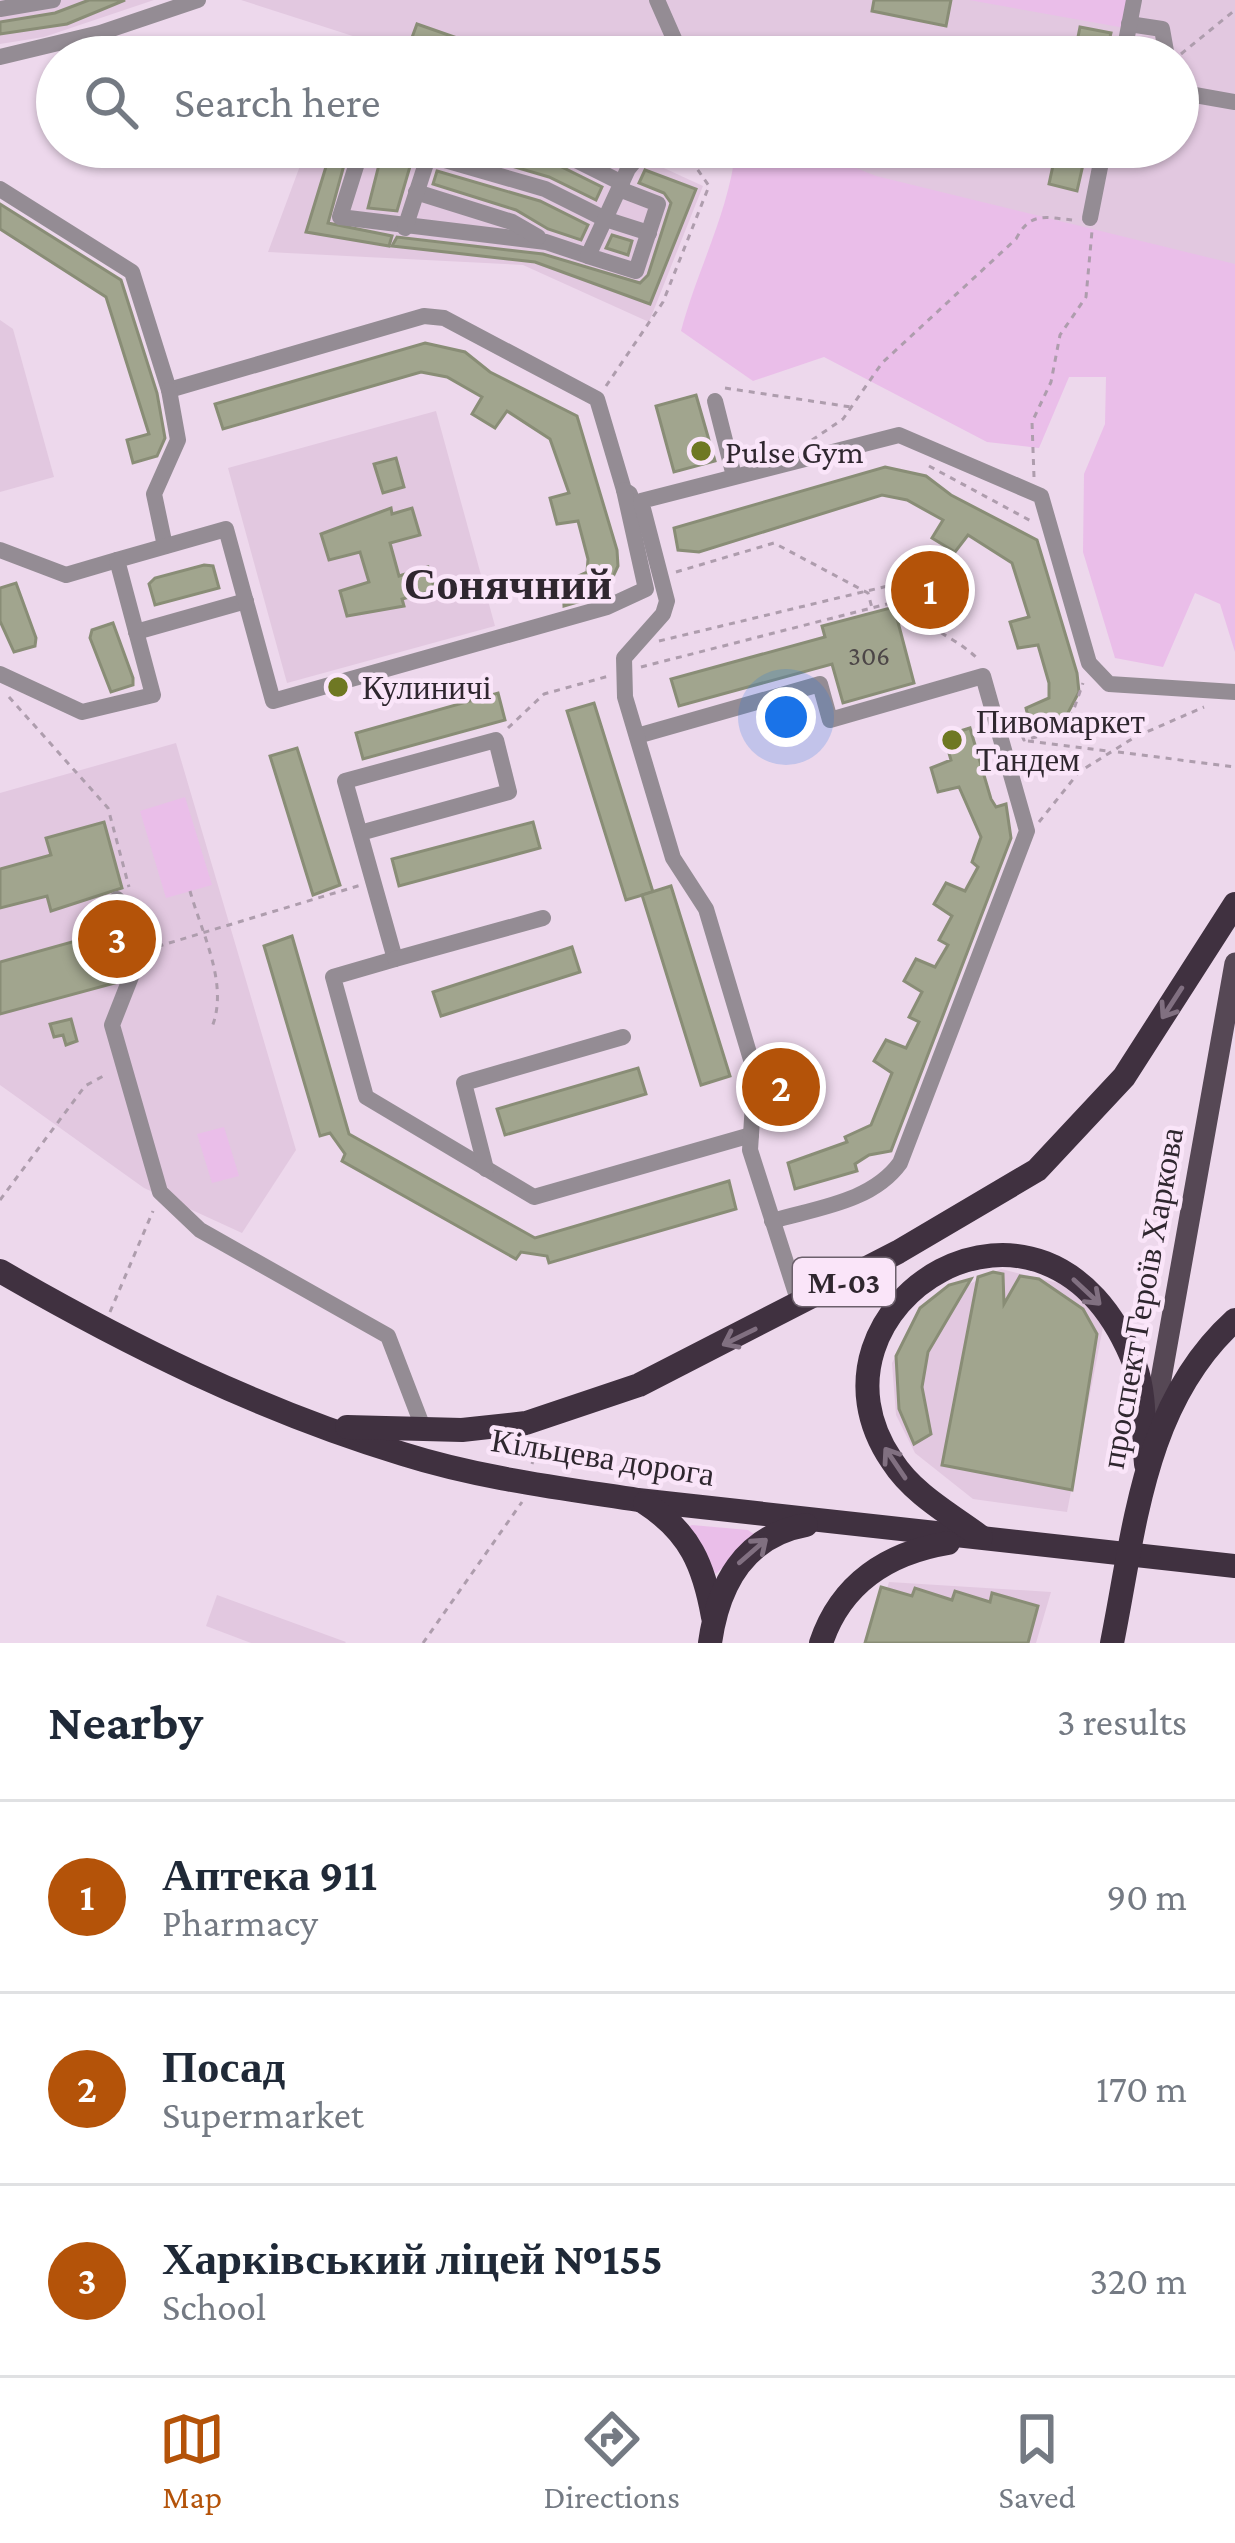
<!DOCTYPE html>
<meta charset="utf-8">
<style>
body{margin:0;font-family:"Crimson Pro",serif;background:#f6f6f7;color:#1f2937}
.you{position:absolute;left:786px;top:717px;width:42px;height:42px;margin:-30px;border:9px solid #fff;border-radius:50%;background:#1a73e8;box-shadow:0 0 0 18px #1a73e833}
.badge{display:grid;place-items:center;width:78px;height:78px;border-radius:50%;background:#b45309;color:#fff;font-size:39px;font-weight:700}
.pin{position:absolute;translate:-50% -50%;border:6px solid #fff;box-shadow:0 3px 12px #0006}
.list{margin:0;padding:0;list-style:none}
h2{display:flex;justify-content:space-between;align-items:center;height:156px;margin:0;padding:0 48px;font-size:51px}
h2 small{font-size:39px;font-weight:400;color:#747a83}
.list li{display:grid;grid-template-columns:78px 1fr auto;gap:36px;align-items:center;box-sizing:border-box;height:192px;padding:0 48px;border-top:3px solid #e0e1e3}
.list b{display:block;font-size:45px;white-space:nowrap}
.list p{margin:0;font-size:39px;white-space:nowrap;color:#747a83}
.list em{font-size:39px;font-style:normal;color:#747a83}
.icon{flex:none;width:66px;height:66px;fill:none;stroke:currentColor;stroke-width:2;stroke-linecap:round;stroke-linejoin:round}
.map{position:relative;flex:none;width:1235px;height:1643px;overflow:hidden}
.search{position:absolute;background:#fff;box-shadow:0 3px 9px #0004;left:36px;right:36px;top:36px;height:132px;display:flex;align-items:center;gap:30px;box-sizing:border-box;padding:0 42px;border-radius:66px;color:#747a83;font-size:45px}
.sheet{height:732px;background:#fff}
nav{display:flex;justify-content:space-around;align-items:center;box-sizing:border-box;height:168px;border-top:3px solid #e0e1e3;background:#fff;font-size:33px;color:#747a83}
nav a{display:grid;justify-items:center;gap:6px}
nav .on{color:#b45309}
.map>svg:first-child{display:block}
.built{fill:#e2c8e0}
.green{fill:#eabee9}
.building{fill:#a1a58e;stroke:#898d76;stroke-width:3}
.lines{fill:none;stroke-linecap:round;stroke-linejoin:round}
.path{stroke:#ae9dad;stroke-width:3;stroke-dasharray:6 6;stroke-linecap:butt}
.minor{stroke:#948c94;stroke-width:16}
.major{stroke:#564855;stroke-width:21}
.highway{stroke:#403140;stroke-width:24}
.oneway{stroke:#817081}
.poi-dot{fill:#6f7823;stroke:#fae5f9;stroke-width:4.5}
.labels{text-anchor:middle;dominant-baseline:central;stroke-width:9;stroke-linejoin:round;paint-order:stroke}
.number-label{font-size:27px;fill:#4c4647}
.shield{fill:#fae5f9;stroke:#6c606c;stroke-width:3}
.shield-label{font-size:30px;font-weight:bold;fill:#2f272f}
.poi-label{font-size:33px;fill:#2f272f;stroke:#fae5f9;text-anchor:start}
.street-label{font-size:33px;fill:#2f272f;stroke:#fae5f9}
.district-label{font-size:45px;font-weight:bold;fill:#2f272f;stroke:#fae5f9}
</style>
<div class="map">
<svg width="1235" height="1643" viewBox="0 0 1235 1643">
<rect width="100%" height="100%" fill="#edd8ec"/>
<g class="built">
<polygon points="0,0 154,0 44,37 0,44"/>
<polygon points="241,0 1235,0 1235,279 769,170 698,147 1178,147 1178,57 418,57"/>
<polygon points="307,147 618,147 703,186 649,322 523,265 268,252"/>
<polygon points="0,320 13,329 54,477 0,492"/>
<polygon points="436,411 495,626 287,683 228,468"/>
<polygon points="176,743 296,1150 242,1233 144,1188 0,1085 0,793"/>
<polygon points="1001,1269 1071,1286 1103,1327 1067,1512 973,1499 915,1453 896,1415 892,1363 923,1306"/>
<polygon points="889,1582 1051,1592 1036,1643 871,1643"/>
<polygon points="217,1595 346,1642 345,1643 251,1643 206,1626"/>
</g>
<g class="green">
<polygon points="969,0 1131,0 1125,28"/>
<path d="M736 147H804L876 176 1235 264V652L1220 604 1195 593 1163 667 1115 658 1083 552 1084 474 1105 424 1106 377H1069L1039 448 987 442 824 357 753 381 681 331C698 267 729 213 736 147Z"/>
<polygon points="185,797 212,885 166,898 140,811"/>
<polygon points="224,1127 239,1176 212,1183 197,1134"/>
<polygon points="692,1525 748,1530 755,1535 716,1574 686,1528"/>
</g>
<g class="building">
<polygon points="89,0 125,0 67,24 0,34 0,22 55,13"/>
<polygon points="874,0 951,0 946,26 872,11"/>
<polygon points="417,24 506,55 506,57 424,57 407,51"/>
<polygon points="1080,27 1111,33 1105,57 1074,57"/>
<polygon points="332,147 349,147 328,223 392,236 389,246 306,232"/>
<polygon points="446,147 537,147 544,158 602,187 596,200 549,177"/>
<polygon points="579,147 600,147 618,157 614,165"/>
<polygon points="1057,147 1087,147 1077,191 1049,184"/>
<polygon points="383,149 411,163 397,211 368,208"/>
<polygon points="645,170 696,189 650,304 535,262 392,246 397,237 543,254 640,283 648,275 671,203 664,193 639,183"/>
<polygon points="437,171 540,201 588,225 581,240 548,229 516,210 433,184"/>
<polygon points="0,204 121,280 157,393 165,438 157,456 133,463 127,440 149,434 106,297 0,229"/>
<polygon points="612,235 632,241 628,255 606,248"/>
<polygon points="425,343 465,352 490,372 577,416 617,550 618,566 605,594 564,606 563,583 587,572 588,559 578,521 557,524 550,498 569,493 550,439 507,411 495,428 472,414 482,397 447,377 421,372 223,429 215,404"/>
<polygon points="696,395 715,461 674,472 656,406"/>
<polygon points="396,458 404,487 383,493 374,464"/>
<polygon points="885,467 926,476 951,495 1037,540 1077,673 1079,692 1061,726 1032,733 1026,708 1049,698 1049,683 1038,645 1018,648 1010,622 1029,617 1012,563 968,535 955,552 932,538 943,520 907,500 882,495 699,552 678,550 674,528"/>
<polygon points="391,508 392,514 412,508 420,535 390,543 399,576 428,567 435,590 402,599 404,606 347,616 340,591 369,582 360,552 329,560 321,534"/>
<polygon points="204,565 213,566 219,588 155,605 149,584 155,578"/>
<polygon points="16,583 36,638 35,646 14,652 0,621 0,588"/>
<polygon points="894,607 914,683 843,703 832,664 679,706 671,679 825,637 822,626"/>
<polygon points="113,623 133,678 133,685 111,692 90,638 92,630"/>
<polygon points="498,693 505,720 363,759 356,733"/>
<polygon points="594,703 653,892 626,900 567,711"/>
<polygon points="970,728 991,799 996,807 1006,804 1011,838 891,1151 869,1155 855,1164 857,1171 795,1189 788,1163 847,1142 845,1137 871,1125 892,1073 874,1061 886,1040 906,1048 919,1022 909,1017 922,992 904,981 916,959 935,967 948,945 939,940 952,916 934,904 946,883 965,891 978,867 972,862 981,837 959,787 938,792 931,768 951,760 944,736"/>
<polygon points="297,748 340,885 313,895 270,756"/>
<polygon points="104,822 122,888 51,911 47,896 0,908 0,869 51,855 46,838"/>
<polygon points="533,822 540,848 399,886 392,859"/>
<polygon points="671,886 730,1076 701,1085 642,895"/>
<polygon points="104,933 115,983 0,1014 0,962"/>
<polygon points="292,936 349,1134 535,1238 729,1181 736,1209 549,1263 547,1256 521,1252 516,1259 342,1161 345,1154 330,1133 320,1136 264,946"/>
<polygon points="572,947 580,972 441,1016 433,992"/>
<polygon points="71,1019 77,1041 66,1045 63,1035 54,1037 50,1024"/>
<polygon points="791,1063 802,1102 773,1111 767,1070"/>
<polygon points="638,1068 646,1094 505,1135 497,1109"/>
<polygon points="993,1272 1003,1274 1004,1304 1020,1276 1039,1279 1083,1309 1097,1334 1072,1490 942,1465 978,1277"/>
<polygon points="971,1279 928,1352 922,1387 931,1434 914,1444 899,1409 896,1356 920,1308 949,1285"/>
<polygon points="881,1587 912,1596 915,1588 952,1600 955,1591 990,1602 992,1593 1038,1606 1028,1643 865,1643"/>
</g>
<g class="lines">
<g class="path">
<polyline points="1181,54 1235,10"/>
<polyline points="606,386 663,302 709,186 682,147"/>
<polyline points="725,388 851,407"/>
<path d="M812 440 843 419 882 363 1016 239C1030 212 1044 217 1072 220"/>
<polyline points="929,466 1031,521"/>
<polyline points="1034,477 1032,422 1051,382 1060,335 1086,297 1092,231"/>
<polyline points="676,572 774,543 868,593 872,608"/>
<path d="M659 641 896 584C910 627 949 630 979 660"/>
<polyline points="641,667 899,601"/>
<polyline points="9,697 108,808 129,887"/>
<polyline points="1012,714 1024,740 1067,729 1083,683"/>
<polyline points="508,728 544,694 609,676"/>
<polyline points="1028,741 1108,751"/>
<polyline points="1118,752 1235,767"/>
<polyline points="1039,822 1079,772 1135,737 1204,707"/>
<path d="M190 891C202 934 229 984 212 1027"/>
<polyline points="146,950 361,885"/>
<polyline points="0,1200 85,1086 107,1074"/>
<polyline points="110,1312 153,1211"/>
<polyline points="532,1464 540,1439"/>
<polyline points="423,1643 522,1502"/>
</g>
<g class="minor">
<polyline points="657,0 682,57"/>
<polyline points="0,9 53,0"/>
<polyline points="1129,24 1162,29 1167,57"/>
<polyline points="0,57 100,33 198,0"/>
<polyline points="1123,57 1134,0"/>
<polyline points="1178,92 1235,102"/>
<polyline points="362,147 340,217 546,242 588,256"/>
<polyline points="400,147 545,189 605,219 649,233"/>
<polyline points="550,147 622,183"/>
<polyline points="0,189 132,272 169,390 424,316 444,318 597,399 624,490 630,494"/>
<polyline points="619,189 658,204 636,271 588,256 628,169 646,147"/>
<polyline points="416,192 512,222 538,237"/>
<polyline points="1090,218 1104,147"/>
<polyline points="405,228 431,148"/>
<polyline points="715,401 734,476"/>
<polyline points="165,546 154,494 178,440 169,390"/>
<polyline points="0,550 66,575 117,560"/>
<polyline points="136,632 246,601"/>
<polyline points="0,674 82,712 153,695 117,560 226,529 273,701 607,607 646,589 624,490"/>
<path d="M637 736 820 684 830 720 983 676 1027 831 900 1163C872 1202 816 1208 772 1221"/>
<polyline points="360,833 509,792 496,740 345,781 395,959 333,977 366,1097 534,1197 751,1135"/>
<polyline points="117,899 136,964 112,1025 160,1192 200,1230 388,1336 424,1430"/>
<polyline points="395,959 543,918"/>
<polyline points="486,1169 464,1083 623,1037"/>
<polyline points="800,1306 750,1150 755,1073 706,909 673,858 625,697 624,658 663,614 667,601 641,501 899,435 1041,496 1089,663 1109,684 1235,692"/>
</g>
<polyline class="major" points="1151,1435 1235,963"/>
<g class="highway">
<path d="M0 1271C128 1345 261 1411 403 1454 479 1478 560 1488 638 1500L1235 1566"/>
<polyline points="347,1427 462,1430 526,1423 639,1385 898,1252 1037,1170 1124,1077 1235,904"/>
<path d="M645 1503C690 1532 704 1566 713 1617"/>
<path d="M981 1537C950 1514 913 1494 892 1461 787 1307 1047 1139 1135 1365 1146 1394 1143 1434 1146 1464"/>
<path d="M710 1643C718 1585 744 1536 806 1525"/>
<path d="M821 1643C841 1583 888 1553 948 1543"/>
<path d="M1112 1643C1135 1529 1143 1403 1235 1320"/>
</g>
</g>
<defs><path id="oneway-shaft" d="M-6 0H5M1.5-3L5.5 0L1.5 3" fill="none" stroke-width="1.6" stroke-linecap="round" stroke-linejoin="round" transform="scale(3)"/></defs>
<g class="oneway">
<use href="#oneway-shaft" transform="translate(1172 1003) rotate(123)"/>
<use href="#oneway-shaft" transform="translate(1087 1292) rotate(43)"/>
<use href="#oneway-shaft" transform="translate(739 1337) rotate(154)"/>
<use href="#oneway-shaft" transform="translate(895 1463) rotate(-124)"/>
<use href="#oneway-shaft" transform="translate(753 1551) rotate(-41)"/>
</g>
<g class="poi-dot">
<circle cx="701" cy="451" r="12"/>
<circle cx="338" cy="687" r="12"/>
<circle cx="952" cy="740" r="12"/>
</g>
<g class="labels">
<g class="number-label">
<text x="869" y="656">306</text>
</g>
<rect class="shield" x="793" y="1258" width="102" height="48" rx="9"/>
<g class="shield-label">
<text x="844" y="1282">М-03</text>
</g>
<g class="poi-label">
<text x="725" y="451">Pulse Gym</text>
<text x="362" y="687">Кулиничі</text>
<text x="976" y="721">Пивомаркет<tspan x="976" dy="38">Тандем</tspan></text>
</g>
<g class="street-label">
<text transform="translate(1142 1298) rotate(-80)">проспект Героїв Харкова</text>
<text transform="translate(603 1457) rotate(9)">Кільцева дорога</text>
</g>
<g class="district-label">
<text x="508" y="584">Сонячний</text>
</g>
</g>
</svg>
<div class="you"></div>
<div class="pin badge" style="left:930px;top:590px">1</div>
<div class="pin badge" style="left:781px;top:1087px">2</div>
<div class="pin badge" style="left:117px;top:939px">3</div>
<div class="search"><svg class="icon" aria-label="search" viewBox="0 0 24 24"><circle cx="10" cy="10" r="6"/><path d="M15 15l6 6"/></svg>Search here</div>
</div>
<section class="sheet">
<h2>Nearby<small>3 results</small></h2>
<ul class="list">
<li><span class="badge">1</span><div><b>Аптека 911</b><p>Pharmacy</p></div><em>90 m</em></li>
<li><span class="badge">2</span><div><b>Посад</b><p>Supermarket</p></div><em>170 m</em></li>
<li><span class="badge">3</span><div><b>Харківський ліцей №155</b><p>School</p></div><em>320 m</em></li>
</ul>
</section>
<nav>
<a class="on"><svg class="icon" aria-label="map" viewBox="0 0 24 24"><path d="M3 6l6-2 6 2 6-2v14l-6 2-6-2-6 2zM9 4v14M15 6v14"/></svg>Map</a>
<a><svg class="icon" aria-label="directions" viewBox="0 0 24 24"><path d="M12 3l9 9-9 9-9-9zM9 14v-3h6M13 9l2 2-2 2"/></svg>Directions</a>
<a><svg class="icon" aria-label="saved" viewBox="0 0 24 24"><path d="M7 4h10v16l-5-4-5 4z"/></svg>Saved</a>
</nav>
